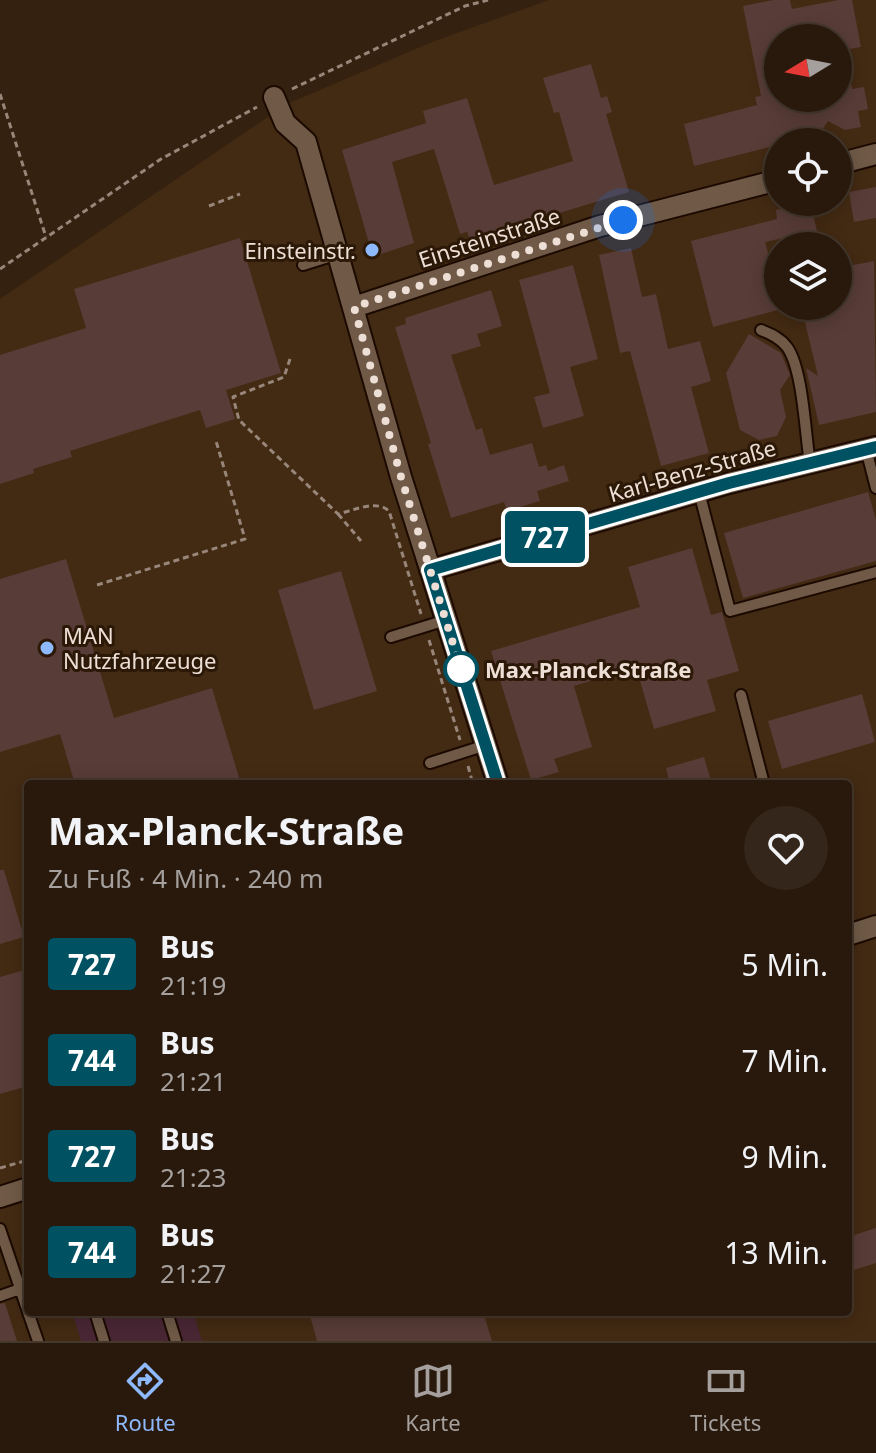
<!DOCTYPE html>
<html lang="de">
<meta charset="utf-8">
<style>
:root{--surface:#28190c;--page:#34261a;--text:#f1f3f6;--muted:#a5a09d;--line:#44382d;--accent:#8eb9fd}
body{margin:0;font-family:"Noto Sans",sans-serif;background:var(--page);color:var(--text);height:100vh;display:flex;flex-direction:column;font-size:30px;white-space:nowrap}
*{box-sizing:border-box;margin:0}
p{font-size:26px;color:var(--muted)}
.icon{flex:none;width:44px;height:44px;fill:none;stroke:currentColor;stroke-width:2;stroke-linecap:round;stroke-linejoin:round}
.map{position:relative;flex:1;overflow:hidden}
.details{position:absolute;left:24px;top:780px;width:828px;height:536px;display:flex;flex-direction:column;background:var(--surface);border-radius:8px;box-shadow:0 4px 20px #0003,0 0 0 2px var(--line)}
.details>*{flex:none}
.badge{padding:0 16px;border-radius:6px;font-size:28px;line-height:52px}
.needle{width:52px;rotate:260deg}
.buttons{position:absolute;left:764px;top:24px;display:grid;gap:16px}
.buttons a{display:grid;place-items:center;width:88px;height:88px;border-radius:50%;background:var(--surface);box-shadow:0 4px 20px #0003,0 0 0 2px var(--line);font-size:40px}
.you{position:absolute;width:40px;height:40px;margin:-20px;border:6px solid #fff;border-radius:50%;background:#1a73e8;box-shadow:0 0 0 12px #1a73e833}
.map>.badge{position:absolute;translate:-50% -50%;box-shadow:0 0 0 4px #fff}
.round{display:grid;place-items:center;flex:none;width:84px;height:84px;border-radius:42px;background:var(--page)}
.overview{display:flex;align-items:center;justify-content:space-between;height:136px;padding:0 24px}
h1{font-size:38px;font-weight:700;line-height:60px}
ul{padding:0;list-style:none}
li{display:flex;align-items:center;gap:24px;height:96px;padding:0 24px}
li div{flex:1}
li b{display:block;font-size:30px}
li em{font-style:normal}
li .badge{min-width:88px;font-weight:700;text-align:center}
.tab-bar{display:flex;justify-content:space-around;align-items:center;height:112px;border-top:2px solid var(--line);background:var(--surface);font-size:22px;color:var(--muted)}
.tab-bar a{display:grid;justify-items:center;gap:4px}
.tab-bar .on{color:var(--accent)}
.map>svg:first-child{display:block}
.built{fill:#432a13;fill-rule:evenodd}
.green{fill:#492734}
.building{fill:#583c37}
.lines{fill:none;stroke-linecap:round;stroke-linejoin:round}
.lane-casing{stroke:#1c0a00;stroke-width:14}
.street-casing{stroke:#1c0a00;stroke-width:24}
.path{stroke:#978679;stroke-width:3;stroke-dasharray:6 4;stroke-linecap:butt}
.lane{stroke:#705a47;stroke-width:10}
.street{stroke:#705a47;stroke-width:20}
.line-casing{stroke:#fff;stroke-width:18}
.line{stroke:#005262;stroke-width:12}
.walk{stroke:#eddfd5;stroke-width:8;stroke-dasharray:0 14.4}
.poi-dot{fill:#8eb9fd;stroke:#2b1807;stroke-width:3}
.stop-dot{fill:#fff;stroke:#005262;stroke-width:4}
.labels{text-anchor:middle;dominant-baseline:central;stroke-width:6;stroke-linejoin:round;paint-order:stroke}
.street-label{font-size:22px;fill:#eddfd5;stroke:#2b1807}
.poi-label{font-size:22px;fill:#eddfd5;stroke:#2b1807;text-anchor:end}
.stop-label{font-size:22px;font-weight:bold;fill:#eddfd5;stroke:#2b1807;text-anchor:start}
</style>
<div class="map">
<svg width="876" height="1341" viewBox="0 0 876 1341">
<rect width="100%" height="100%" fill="#352110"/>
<path class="built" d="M549 0H876V1341H0V299L287 104 432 42ZM778 38H838V98H778ZM778 142H838V202H778ZM778 246H838V306H778ZM28 784H848V1312H28Z"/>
<path class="green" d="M72 1312H193L202 1341H81Z"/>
<path class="building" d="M773 0H790L792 9 838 0H852L861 47 838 51V38H778V98H838V52L845 51 852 89 864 87 868 109 858 111 861 127 845 130 828 121 820 133 795 138 792 142H778V145L694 166 684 124 757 105 755 97 761 96 743 6Z
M591 64 601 98 607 96 612 112 606 114 629 192 470 240 467 232 460 234 434 149 392 162 414 243 369 258 365 244 369 243 342 150 426 123 423 111 467 98 494 185 573 161 559 112 554 113 543 78Z
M876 187V218L854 222 849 192Z
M810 202 817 231 765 242 778 290V310L713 327 691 241 777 219 776 210Z
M240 238 281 373 226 390 235 419 206 428 200 410 70 451 72 457 33 469 34 473 0 484V355L86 328 74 289Z
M631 248 642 297 656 294 668 349 700 341 711 381 691 387 709 453 661 466 630 351 620 353 599 255Z
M874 261 876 412 819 425 806 368 818 376 801 306H838V268Z
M573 265 598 359 570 367 584 416 543 428 534 397 550 393 519 280Z
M491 290 502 326 477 334 481 346 451 355 476 430 482 428 490 455 532 443 539 467 546 465 548 471 564 465 569 481 537 491 540 501 507 511 504 502 451 518 428 444 431 443 395 327 406 324 405 318Z
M749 334 781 353 790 375 780 390 786 417 777 436 759 440 740 430 726 373Z
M868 492 876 520V561L743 598 724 533Z
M692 548 711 615 722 612 739 671 707 680 716 711 654 729 636 667 574 686 592 747 554 759 559 772 531 780 491 651 640 607 628 567Z
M66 559 114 718 212 688 241 784H75L60 734 0 752V579Z
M341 571 377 691 314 710 278 590Z
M862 694 875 742 782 769 768 721Z
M704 757 712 784H670L666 768Z
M0 870H4L24 937 0 944Z
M28 969V1086L0 1094V977Z
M876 1228V1263L848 1272V1237Z
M5 1303 17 1341H0V1304Z
M309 1312H483L492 1341H317Z"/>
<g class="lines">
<g class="lane-casing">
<path id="lane" d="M303 265 338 254
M761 330C771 334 780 338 787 347 803 369 805 433 810 463
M866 449 876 488
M699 492 730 611 876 572
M391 637 446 620
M741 695 764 784
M430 763 486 745
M0 1229 28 1312
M0 1296 20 1289
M28 1312 38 1341
M95 1312 104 1341
M167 1312 176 1341"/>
</g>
<g class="street-casing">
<path id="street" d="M274 97 285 123 306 142 401 477 498 784
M838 164 876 154
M354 307 600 226 778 180
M430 570 729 483 876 447
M848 935 876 926
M0 1197 28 1188"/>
</g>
<path class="path" d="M292 89 465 6 488 0
M0 94 46 237
M209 206 240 194
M0 269 161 159 257 107
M290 359 284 377 233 397 239 420 338 514C352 511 377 499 389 511L421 614
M338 514 361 541
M97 585 245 539 216 441
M429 640 460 740
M468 766 473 784
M0 1168 28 1160"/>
<use href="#lane" class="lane"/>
<use href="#street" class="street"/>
</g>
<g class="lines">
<g class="line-casing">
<path id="line" d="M498 784 430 570 729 483 876 447"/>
</g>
<use href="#line" class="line"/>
<path class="walk" d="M461 669 401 477 354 307 623 220"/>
</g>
<g class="poi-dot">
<circle cx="372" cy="250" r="8"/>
<circle cx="47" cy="648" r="8"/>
</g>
<circle class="stop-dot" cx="461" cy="669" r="16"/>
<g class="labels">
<g class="street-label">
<text transform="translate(489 237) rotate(-18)">Einsteinstraße</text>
<text transform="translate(692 470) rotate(-16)">Karl-Benz-Straße</text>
</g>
<g class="poi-label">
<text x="356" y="250">Einsteinstr.</text>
<text x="63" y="635" text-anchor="start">MAN<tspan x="63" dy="25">Nutzfahrzeuge</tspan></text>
</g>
<g class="stop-label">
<text x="485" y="669">Max-Planck-Straße</text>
</g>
</g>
</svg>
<div class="buttons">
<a><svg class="needle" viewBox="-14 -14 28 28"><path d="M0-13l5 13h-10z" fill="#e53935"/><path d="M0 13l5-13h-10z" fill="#a5a09d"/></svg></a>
<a><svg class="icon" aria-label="locate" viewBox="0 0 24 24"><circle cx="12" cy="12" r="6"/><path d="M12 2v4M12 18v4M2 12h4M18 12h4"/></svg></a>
<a><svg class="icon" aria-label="layers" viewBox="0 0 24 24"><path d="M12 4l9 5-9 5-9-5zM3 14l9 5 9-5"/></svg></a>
</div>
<div class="you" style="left:623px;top:220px"></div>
<b class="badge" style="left:545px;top:537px;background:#005262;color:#fff">727</b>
<section class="details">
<div class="overview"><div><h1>Max-Planck-Straße</h1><p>Zu Fuß · 4 Min. · 240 m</p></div><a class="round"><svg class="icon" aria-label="heart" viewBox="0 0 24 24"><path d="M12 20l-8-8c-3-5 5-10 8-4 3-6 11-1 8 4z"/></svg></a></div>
<ul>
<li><span class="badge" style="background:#005262;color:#fff">727</span><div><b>Bus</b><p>21:19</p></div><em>5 Min.</em></li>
<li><span class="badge" style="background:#005262;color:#fff">744</span><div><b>Bus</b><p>21:21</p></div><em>7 Min.</em></li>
<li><span class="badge" style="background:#005262;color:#fff">727</span><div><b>Bus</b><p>21:23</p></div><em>9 Min.</em></li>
<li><span class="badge" style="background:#005262;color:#fff">744</span><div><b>Bus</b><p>21:27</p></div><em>13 Min.</em></li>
</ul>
</section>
</div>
<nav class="tab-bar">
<a class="on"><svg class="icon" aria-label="directions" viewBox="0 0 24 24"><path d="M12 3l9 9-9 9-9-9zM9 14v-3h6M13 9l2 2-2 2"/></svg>Route</a>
<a><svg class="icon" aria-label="map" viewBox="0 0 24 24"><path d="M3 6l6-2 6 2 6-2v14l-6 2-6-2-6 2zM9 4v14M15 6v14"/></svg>Karte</a>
<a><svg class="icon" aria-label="tickets" viewBox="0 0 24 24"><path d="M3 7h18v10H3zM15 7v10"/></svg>Tickets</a>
</nav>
